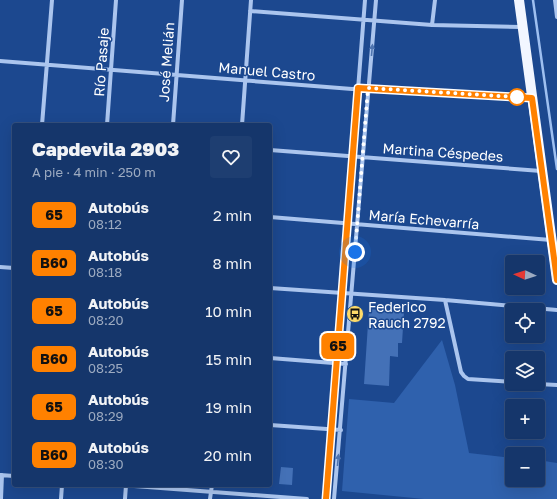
<!DOCTYPE html>
<html lang="es">
<meta charset="utf-8">
<style>
:root{--surface:#15366b;--page:#1e3e71;--text:#f1f3f6;--muted:#9dabc1;--line:#34507e}
body{margin:0;font-family:"Golos Text",sans-serif;background:var(--page);color:var(--text);height:100vh;display:flex;flex-direction:column;font-size:15px;white-space:nowrap}
*{box-sizing:border-box;margin:0}
p{font-size:13px;color:var(--muted)}
.icon{flex:none;width:22px;height:22px;fill:none;stroke:currentColor;stroke-width:2;stroke-linecap:round;stroke-linejoin:round}
.map{position:relative;flex:1;overflow:hidden}
.details{position:absolute;left:12px;top:123px;width:260px;height:364px;display:flex;flex-direction:column;background:var(--surface);border-radius:4px;box-shadow:0 4px 16px #0002,0 0 0 1px var(--line)}
.details>*{flex:none}
.badge{padding:0 8px;border-radius:6px;font-size:14px;line-height:26px}
.needle{width:26px;rotate:274deg}
.controls{position:absolute;left:505px;top:255px;display:grid;gap:8px}
.controls a{display:grid;place-items:center;width:40px;height:40px;border-radius:4px;background:var(--surface);box-shadow:0 4px 16px #0002,0 0 0 1px var(--line);font-size:20px}
.you{position:absolute;width:20px;height:20px;margin:-10px;border:3px solid #fff;border-radius:50%;background:#1a73e8;box-shadow:0 0 0 6px #1a73e833}
.map>.badge{position:absolute;translate:-50% -50%;box-shadow:0 0 0 2px #fff}
.round{display:grid;place-items:center;flex:none;width:42px;height:42px;border-radius:4px;background:var(--page)}
.head{display:flex;align-items:center;justify-content:space-between;height:68px;padding:0 20px}
h1{font-size:19px;font-weight:800;line-height:30px}
ul{padding:0;list-style:none}
li{display:flex;align-items:center;gap:12px;height:48px;padding:0 20px}
li div{flex:1}
li b{display:block;font-size:15px}
li em{font-style:normal}
li .badge{min-width:44px;font-weight:700;text-align:center}
.map>svg:first-child{display:block}
.green{fill:#2f61ad}
.lines{fill:none;stroke-linecap:round;stroke-linejoin:round}
.stream{stroke:#9ebff0;stroke-width:2.5}
.building{fill:#4471b7}
.street{stroke:#abc5ee;stroke-width:4}
.primary{stroke:#f2f6ff;stroke-width:10}
.oneway{fill:#4e74b0}
.line-casing{stroke:#fff;stroke-width:9}
.line{stroke:#ff8100;stroke-width:6}
.walk{stroke:#fff;stroke-width:4;stroke-dasharray:0 7.2}
.stop-dot{fill:#fff;stroke:#ff8100;stroke-width:2}
.labels{text-anchor:middle;dominant-baseline:central;stroke-width:3;stroke-linejoin:round;paint-order:stroke}
.street-label{font-size:14px;fill:#fff;stroke:#1c488f}
.poi-label{font-size:14px;fill:#fff;stroke:#1c488f;text-anchor:start}
</style>
<div class="map">
<svg width="557" height="499" viewBox="0 0 557 499">
<rect width="100%" height="100%" fill="#1c488f"/>
<path class="green" d="M442 340 455 385 469 453 512 458V480H538V460L557 463V499H424L342 491 349 399 394 403Z"/>
<g class="lines">
<path class="stream" d="M533 0 557 169"/>
</g>
<path class="building" d="M369 309 404 312 402 343H398V357L390 356 389 386 364 384Z
M281 467 293 468 292 485 279 484Z"/>
<g class="lines">
<path class="street" d="M555 0 557 17
M250 11 432 25 521 27
M432 25 435 0
M0 61 352 89 368 88 532 98
M42 125 52 0
M107 125 116 0
M173 125 182 0
M242 125 251 0
M270 150 541 171
M270 217 551 240
M0 267 14 268
M270 288 445 300 557 310
M445 300 461 372 464 376 468 379 512 382
M270 358 346 364
M538 384 557 385
M270 425 341 430
M0 475 14 476
M121 485 307 499
M1 499 2 475
M61 499 62 485
M125 499 126 485
M210 499 212 485
M326 499 365 0
M334 499 376 0"/>
<path class="primary" d="M519 0 557 280"/>
</g>
<defs><path id="oneway-solid" d="M-6-.8H1V-3.2L6.5 0L1 3.2V.8H-6Z"/></defs>
<g class="oneway">
<use href="#oneway-solid" transform="translate(372 50) rotate(-85)"/>
<use href="#oneway-solid" transform="translate(338 460) rotate(-85)"/>
</g>
<g class="lines">
<g class="line-casing">
<path id="line" d="M326 499 358 88 532 98 557 280"/>
</g>
<use href="#line" class="line"/>
<path class="walk" d="M355 252 368 88 517 97"/>
</g>
<defs>
<g id="bus-disc" transform="scale(0.9)"><circle r="9.5" fill="#fedb69" stroke="#1c488f"/><path d="M-5-6H5V4H4V6H2V4H-2V6H-4V4H-5ZM-3.5-4V0h7V-4ZM-3.5 1.2v1.5H-2V1.2ZM2 1.2v1.5H3.5V1.2Z" fill="#111"/></g>
</defs>
<g fill-rule="evenodd">
<use href="#bus-disc" x="355" y="314"/>
</g>
<circle class="stop-dot" cx="517" cy="97" r="8"/>
<g class="labels">
<g class="street-label">
<text transform="translate(101 62) rotate(-86)">Río Pasaje</text>
<text transform="translate(166 62) rotate(-86)">José Melián</text>
<text transform="translate(267 71) rotate(5)">Manuel Castro</text>
<text transform="translate(443 152) rotate(4)">Martina Céspedes</text>
<text transform="translate(424 219) rotate(5)">María Echevarría</text>
</g>
<g class="poi-label">
<text x="368" y="306">Federico<tspan x="368" dy="16">Rauch 2792</tspan></text>
</g>
</g>
</svg>
<div class="controls">
<a><svg class="needle" viewBox="-14 -14 28 28"><path d="M0-13l5 13h-10z" fill="#e53935"/><path d="M0 13l5-13h-10z" fill="#9dabc1"/></svg></a>
<a><svg class="icon" aria-label="locate" viewBox="0 0 24 24"><circle cx="12" cy="12" r="6"/><path d="M12 2v4M12 18v4M2 12h4M18 12h4"/></svg></a>
<a><svg class="icon" aria-label="layers" viewBox="0 0 24 24"><path d="M12 4l9 5-9 5-9-5zM3 14l9 5 9-5"/></svg></a>
<a>+</a>
<a>−</a>
</div>
<div class="you" style="left:355px;top:252px"></div>
<b class="badge" style="left:338px;top:346px;background:#ff8100;color:#111">65</b>
<section class="details">
<div class="head"><div><h1>Capdevila 2903</h1><p>A pie · 4 min · 250 m</p></div><a class="round"><svg class="icon" aria-label="heart" viewBox="0 0 24 24"><path d="M12 20l-8-8c-3-5 5-10 8-4 3-6 11-1 8 4z"/></svg></a></div>
<ul>
<li><span class="badge" style="background:#ff8100;color:#111">65</span><div><b>Autobús</b><p>08:12</p></div><em>2 min</em></li>
<li><span class="badge" style="background:#ff8100;color:#111">B60</span><div><b>Autobús</b><p>08:18</p></div><em>8 min</em></li>
<li><span class="badge" style="background:#ff8100;color:#111">65</span><div><b>Autobús</b><p>08:20</p></div><em>10 min</em></li>
<li><span class="badge" style="background:#ff8100;color:#111">B60</span><div><b>Autobús</b><p>08:25</p></div><em>15 min</em></li>
<li><span class="badge" style="background:#ff8100;color:#111">65</span><div><b>Autobús</b><p>08:29</p></div><em>19 min</em></li>
<li><span class="badge" style="background:#ff8100;color:#111">B60</span><div><b>Autobús</b><p>08:30</p></div><em>20 min</em></li>
</ul>
</section>
</div>
